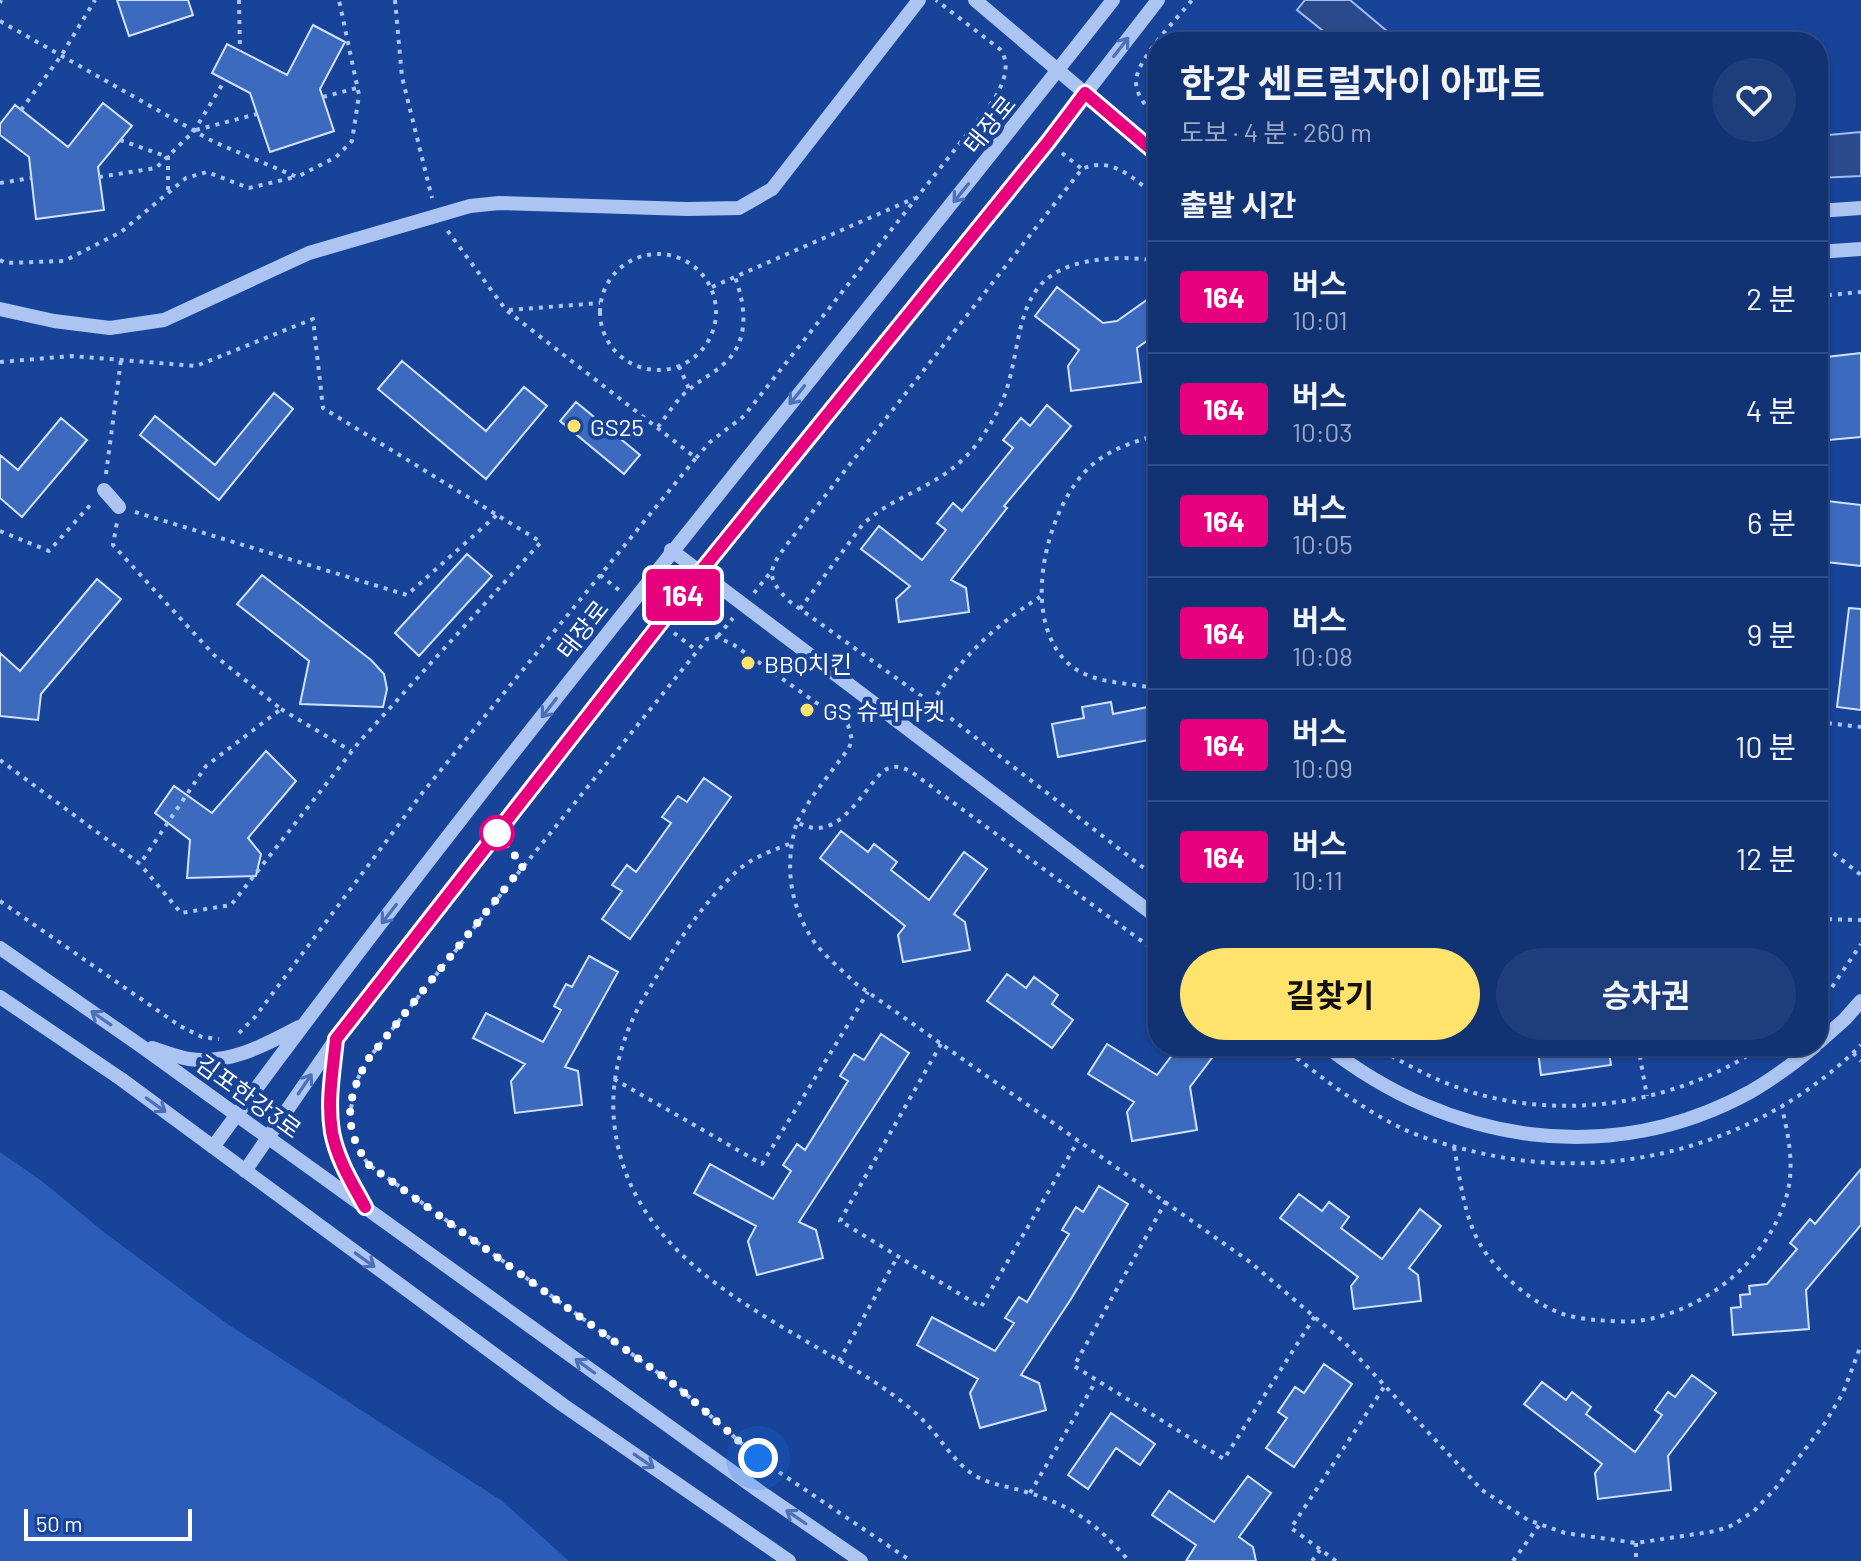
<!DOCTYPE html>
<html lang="ko">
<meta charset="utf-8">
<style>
:root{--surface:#113273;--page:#1e3e7b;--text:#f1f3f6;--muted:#9caac4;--line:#304d85;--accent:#ffe36c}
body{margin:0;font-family:Barlow,"Noto Sans KR",sans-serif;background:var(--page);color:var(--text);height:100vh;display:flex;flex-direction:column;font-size:30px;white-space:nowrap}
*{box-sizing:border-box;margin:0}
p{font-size:26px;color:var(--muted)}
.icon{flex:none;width:44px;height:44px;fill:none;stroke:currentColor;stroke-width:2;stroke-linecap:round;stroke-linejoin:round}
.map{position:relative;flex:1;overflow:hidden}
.details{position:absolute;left:1148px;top:32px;width:680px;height:1024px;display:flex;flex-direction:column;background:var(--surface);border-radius:32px;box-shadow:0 2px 6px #0004,0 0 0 2px var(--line)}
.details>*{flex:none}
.badge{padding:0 16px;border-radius:6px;font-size:28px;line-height:52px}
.scale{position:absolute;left:24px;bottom:20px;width:168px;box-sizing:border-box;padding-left:8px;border:4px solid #fff;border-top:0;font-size:22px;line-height:28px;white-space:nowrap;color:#fff;-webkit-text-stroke:6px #174399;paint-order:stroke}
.you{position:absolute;width:40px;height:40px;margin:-20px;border:6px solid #fff;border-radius:50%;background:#1a73e8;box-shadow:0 0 0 12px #1a73e833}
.map>.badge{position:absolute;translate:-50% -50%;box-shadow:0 0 0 4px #fff}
h2{padding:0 32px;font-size:30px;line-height:72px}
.round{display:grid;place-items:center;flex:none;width:84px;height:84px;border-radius:42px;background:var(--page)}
.head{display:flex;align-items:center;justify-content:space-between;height:136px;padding:0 32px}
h1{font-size:38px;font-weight:700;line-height:60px}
.cta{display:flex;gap:16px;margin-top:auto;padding:16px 32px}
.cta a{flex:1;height:92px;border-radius:48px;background:var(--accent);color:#111;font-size:32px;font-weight:700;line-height:92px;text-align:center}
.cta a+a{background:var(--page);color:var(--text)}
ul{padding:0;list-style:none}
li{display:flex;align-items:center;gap:24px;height:112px;padding:0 32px;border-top:2px solid var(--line)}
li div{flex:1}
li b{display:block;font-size:30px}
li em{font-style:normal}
li .badge{min-width:88px;font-weight:700;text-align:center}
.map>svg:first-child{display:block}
.green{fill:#2b5cb7}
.water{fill:#2a4a8b;stroke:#9ebef4;stroke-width:2}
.building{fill:#3c6abf;stroke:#d3e2fc;stroke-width:2}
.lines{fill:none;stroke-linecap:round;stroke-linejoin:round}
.path{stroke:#acc4f2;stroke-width:4;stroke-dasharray:4 6;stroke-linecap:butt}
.minor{stroke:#acc4f2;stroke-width:14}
.oneway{stroke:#4b70b8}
.line-casing{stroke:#fff;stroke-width:18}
.line{stroke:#e6007e;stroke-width:12}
.walk{stroke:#fff;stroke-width:8;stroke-dasharray:0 14.4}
.poi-dot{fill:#ffe36c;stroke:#174399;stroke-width:3}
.stop-dot{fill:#fff;stroke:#e6007e;stroke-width:4}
.labels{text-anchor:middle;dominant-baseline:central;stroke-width:8;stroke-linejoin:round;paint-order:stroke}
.street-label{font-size:24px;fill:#fff;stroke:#174399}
.poi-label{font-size:24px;fill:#fff;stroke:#174399;text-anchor:start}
</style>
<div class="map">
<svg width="1861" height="1561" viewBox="0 0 1861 1561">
<rect width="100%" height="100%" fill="#174399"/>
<path class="green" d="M1818 583 1830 584 1819 695H1818Z
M0 1152 43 1182 105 1233 229 1325 502 1501 569 1561H0Z"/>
<path class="water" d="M1305 0H1350L1400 42H1337L1297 10Z
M1861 132V176L1818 178V136Z"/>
<path class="building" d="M117 0H188L193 15 129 36Z
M313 25 345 42 320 89 334 131 270 152 250 93 212 73 227 44 287 75Z
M103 103 132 126 98 167 104 210 36 219 29 157 0 135V124L15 105 68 147Z
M1057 287 1103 323 1117 321 1158 292V333L1137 348 1141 382 1071 391 1068 366 1079 350 1035 316Z
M1861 353V437L1818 441V358Z
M402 361 486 431 524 387 547 406 486 479 378 389Z
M274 393 293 409 219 500 140 435 155 416 215 465Z
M576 402 640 455 624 474 560 421Z
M1047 405 1071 426 1004 506 1007 508 951 580 966 588 969 612 899 622 896 599 910 586 861 549 879 526 922 560 946 530 937 523 953 503 962 511 1013 448 1003 440 1021 418 1030 426Z
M61 418 87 440 22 517 0 498V455L18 470Z
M1818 500 1861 505V566L1818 561Z
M467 554 492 576 419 656 395 633Z
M262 575 371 660 384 674 387 689 383 707 300 704 309 661 237 604Z
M97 579 121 599 41 694 38 720 0 716V653L20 671Z
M1849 608 1861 609V710L1837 707Z
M1111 702 1113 714 1148 707 1154 739 1058 757 1052 724 1084 718 1082 707Z
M266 751 296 781 248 838 261 854 256 876 187 878 190 840 155 813 174 786 212 813Z
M704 778 731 797 630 939 602 919 622 891 612 885 627 865 636 872 671 823 662 817 678 796 687 802Z
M841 831 868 852 874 844 897 862 891 870 929 900 964 852 987 869 954 914 965 922 970 950 903 962 898 935 905 926 820 858Z
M589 956 618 972 565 1067 578 1071 582 1105 515 1113 511 1081 525 1064 473 1038 486 1013 543 1042 561 1010 554 1006 566 984 572 987Z
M1007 974 1026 988 1034 977 1058 995 1052 1004 1073 1020 1052 1048 987 1001Z
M881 1034 909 1053 799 1222 816 1230 823 1258 757 1275 748 1241 756 1226 694 1193 710 1164 773 1199 791 1171 783 1165 797 1144 805 1150 848 1081 840 1076 854 1054 864 1060Z
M1107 1044 1157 1075 1179 1046H1221L1190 1087 1197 1130 1132 1141 1127 1112 1134 1102 1088 1074Z
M1544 1046H1608L1611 1065 1541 1075 1538 1051Z
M1861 1169V1225L1806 1290 1809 1329 1733 1335 1731 1308 1741 1307 1740 1295 1750 1294 1749 1286 1767 1284 1797 1249 1790 1243 1810 1219 1815 1224Z
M1099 1186 1128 1204 1071 1299 1021 1375 1039 1383 1046 1410 980 1428 970 1393 978 1379 917 1345 932 1317 995 1351 1014 1323 1005 1318 1019 1297 1027 1302 1069 1234 1062 1230 1076 1207 1083 1212Z
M1299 1194 1322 1211 1329 1202 1349 1217 1341 1228 1382 1259 1420 1209 1441 1226 1409 1268 1418 1275 1421 1301 1354 1309 1351 1286 1358 1277 1280 1218Z
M1324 1364 1352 1384 1294 1467 1266 1448 1287 1418 1278 1412 1295 1387 1304 1393Z
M1692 1375 1716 1393 1668 1456 1671 1490 1598 1499 1595 1473 1602 1464 1524 1404 1542 1382 1566 1400 1572 1392 1591 1407 1586 1414 1635 1452 1662 1415 1655 1410 1668 1392 1675 1397Z
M1111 1413 1155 1444 1140 1465 1116 1448 1088 1489 1068 1475Z
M1248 1476 1271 1493 1239 1537 1253 1547 1256 1561H1186L1196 1545 1152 1515 1169 1491 1214 1522Z"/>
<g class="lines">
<path class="path" d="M239 0 240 51
M395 0 402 77 432 198
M0 3 1 0
M0 21 214 142 297 177 336 157 352 141 359 95 339 0
M323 97 357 88
M21 110 61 56 95 0
M1158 119C1148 109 1135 95 1136 80 1139 56 1177 19 1192 0
M196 130 257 114
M120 140 168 157V192
M1062 153 1082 169
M99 177 156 168 194 131 225 80
M0 183 31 178
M1158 198C1135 180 1113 155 1082 169L788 543C769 569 764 576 789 601L931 703 1158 879
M600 312a58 58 0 1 1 116 0a58 58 0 1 1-116 0Z
M0 260 5 263 64 261 121 232 186 178 207 172 249 188 295 177
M712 287 915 198
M1818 296 1861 292
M509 310 600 303
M0 362 72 356 196 366 313 319 323 408 541 542 360 741 231 905 181 913 140 864
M679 366 689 389
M658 427C668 414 678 397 691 388 703 378 716 372 727 361 750 338 745 304 735 277
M1158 435C1131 442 1102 452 1083 474 1044 518 1020 622 1070 665 1094 685 1130 682 1158 689
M696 458 710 442 744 416 994 100C1003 83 1011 67 1001 50L936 0
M106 474 121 360
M135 512 407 595 498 514
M0 531 49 551 92 503
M600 575 620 591
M754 593 770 573
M800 609 863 524C901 490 941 489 977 444 987 430 998 413 1004 397 1025 340 1011 277 1085 262 1109 257 1134 257 1158 261
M674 633 696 650
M718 636 733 618
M931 703C965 655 990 629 1040 597
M281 709 351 751
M1818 722 1861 727
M0 760 140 864 206 766 281 709 214 655 113 545 117 522
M1818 841 1861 875
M789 844C771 851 751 858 736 872 700 906 671 952 646 994 623 1032 610 1077 614 1121 627 1261 770 1315 873 1381 891 1393 909 1406 925 1422 941 1439 954 1462 974 1475 990 1485 1008 1486 1026 1492 1073 1506 1097 1524 1129 1561
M0 901 180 1026 202 1037 219 1039
M1818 919 1861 920
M1158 953 913 773C902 766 893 764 882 772 859 796 836 845 797 822 784 864 789 906 815 943 826 957 842 970 855 983L1250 1262 1345 1343 1482 1490 1528 1520 1565 1533 1636 1543 1716 1531 1733 1525 1754 1511 1775 1489 1825 1423 1843 1393 1861 1345
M1818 1001 1828 993 1861 944
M239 1033 255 1017 423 792 696 458 506 310 447 230
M941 1044 840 1221 981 1307 1078 1141
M1281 1046C1319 1075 1358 1107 1401 1128 1424 1139 1451 1146 1476 1152 1612 1185 1761 1145 1861 1045
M1374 1046C1402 1062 1432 1079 1462 1089 1561 1123 1677 1104 1763 1046
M1638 1046 1647 1096
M1853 1053 1861 1061
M614 1079 762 1164 868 992
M351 1108 357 1080 369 1058 707 639 717 637 734 645 848 725 852 740 849 748 812 797 797 822
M1454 1147C1461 1182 1464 1222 1485 1252 1503 1277 1531 1302 1560 1313 1571 1317 1584 1319 1596 1320 1611 1321 1629 1323 1644 1320 1707 1309 1767 1260 1786 1198 1795 1169 1789 1137 1782 1108
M359 1151 369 1165 389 1179 679 1388 758 1458 911 1561
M1166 1201 1074 1366 1224 1459 1315 1316
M839 1361 898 1256
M1030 1493 1096 1381
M1636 1543V1561
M1312 1561 1320 1550
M1336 1561 1291 1528 1386 1384
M1513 1561 1540 1524"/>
<path class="minor" d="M975 0 1158 155
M1818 211 1861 208
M1818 252 1861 249
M0 309 54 321 110 328 164 320 309 253 470 206 499 203 687 209 739 208 772 189 919 0
M104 490 119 507
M671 550 1158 918
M0 948 141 1046 759 1491 861 1561
M0 997 121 1079 563 1405 789 1561
M336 1043C333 1072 328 1103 332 1132 337 1157 351 1181 363 1203
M1818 1043 1845 1019 1861 1001
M1326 1046C1449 1143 1609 1169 1750 1092 1773 1079 1794 1063 1815 1046
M152 1048C164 1052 177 1057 189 1059 229 1065 265 1045 299 1027
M213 1147C500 755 813 382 1113 0
M245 1171 336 1039 701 571 1048 142 1158 0"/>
</g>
<defs><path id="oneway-shaft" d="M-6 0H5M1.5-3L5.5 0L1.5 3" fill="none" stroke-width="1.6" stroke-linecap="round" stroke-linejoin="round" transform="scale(2)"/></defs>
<g class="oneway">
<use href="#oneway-shaft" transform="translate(1121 47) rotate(-52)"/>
<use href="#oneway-shaft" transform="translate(961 193) rotate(129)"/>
<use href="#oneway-shaft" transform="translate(797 395) rotate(129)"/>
<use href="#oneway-shaft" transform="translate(549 708) rotate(128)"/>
<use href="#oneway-shaft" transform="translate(389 914) rotate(128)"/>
<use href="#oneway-shaft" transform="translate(101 1018) rotate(-145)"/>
<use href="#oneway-shaft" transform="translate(305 1084) rotate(-56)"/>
<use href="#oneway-shaft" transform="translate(156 1105) rotate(36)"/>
<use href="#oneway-shaft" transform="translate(365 1260) rotate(36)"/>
<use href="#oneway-shaft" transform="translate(585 1366) rotate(-144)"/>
<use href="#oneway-shaft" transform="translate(644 1461) rotate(35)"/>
<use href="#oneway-shaft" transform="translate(796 1517) rotate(-146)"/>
</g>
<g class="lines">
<g class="line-casing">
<path id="line" d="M365 1207C352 1183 337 1159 332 1132 327 1101 333 1069 336 1039L701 571 1048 142 1085 93 1158 155"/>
</g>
<use href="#line" class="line"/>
<path class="walk" d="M497 833 523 866 369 1058C347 1096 341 1127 369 1165L679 1388 758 1458"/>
</g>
<g class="poi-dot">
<circle cx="574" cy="426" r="8"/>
<circle cx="748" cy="663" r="8"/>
<circle cx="807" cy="710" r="8"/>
</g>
<circle class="stop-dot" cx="497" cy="833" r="16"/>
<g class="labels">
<g class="street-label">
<text transform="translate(989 124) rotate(-51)">태장로</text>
<text transform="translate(582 629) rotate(-52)">태장로</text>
<text transform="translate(249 1096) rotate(36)">김포한강3로</text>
</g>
<g class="poi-label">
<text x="590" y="426">GS25</text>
<text x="764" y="663">BBQ치킨</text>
<text x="823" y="710">GS 슈퍼마켓</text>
</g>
</g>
</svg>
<div class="scale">50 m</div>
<div class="you" style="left:758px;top:1458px"></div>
<b class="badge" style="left:683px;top:595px;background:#e6007e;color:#fff">164</b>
<section class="details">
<div class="head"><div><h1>한강 센트럴자이 아파트</h1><p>도보 · 4 분 · 260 m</p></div><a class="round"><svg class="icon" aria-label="heart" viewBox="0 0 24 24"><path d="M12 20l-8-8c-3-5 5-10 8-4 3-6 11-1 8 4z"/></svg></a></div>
<h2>출발 시간</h2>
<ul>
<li><span class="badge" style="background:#e6007e;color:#fff">164</span><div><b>버스</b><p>10:01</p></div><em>2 분</em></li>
<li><span class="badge" style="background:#e6007e;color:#fff">164</span><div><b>버스</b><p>10:03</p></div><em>4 분</em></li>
<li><span class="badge" style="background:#e6007e;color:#fff">164</span><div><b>버스</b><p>10:05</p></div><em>6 분</em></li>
<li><span class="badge" style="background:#e6007e;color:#fff">164</span><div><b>버스</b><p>10:08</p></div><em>9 분</em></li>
<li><span class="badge" style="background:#e6007e;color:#fff">164</span><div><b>버스</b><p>10:09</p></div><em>10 분</em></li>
<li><span class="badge" style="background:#e6007e;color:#fff">164</span><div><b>버스</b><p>10:11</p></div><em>12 분</em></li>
</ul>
<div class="cta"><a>길찾기</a><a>승차권</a></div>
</section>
</div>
